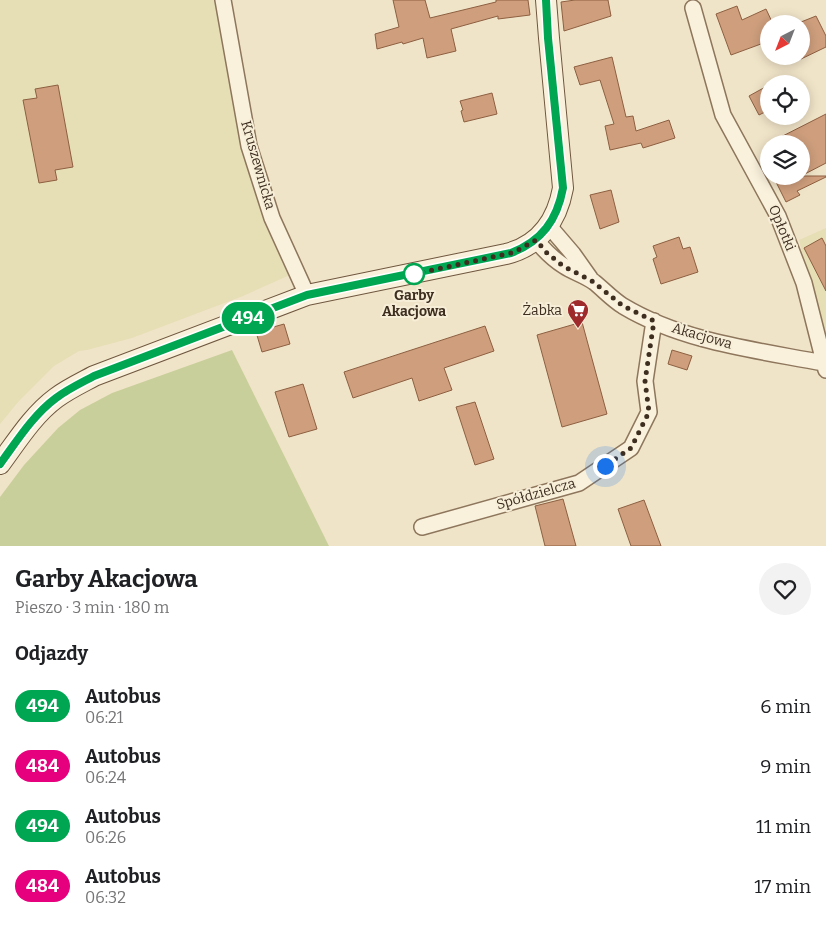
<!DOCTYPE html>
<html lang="pl">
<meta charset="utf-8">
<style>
:root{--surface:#fff;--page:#f2f2f2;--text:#202124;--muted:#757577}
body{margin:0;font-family:Bitter,serif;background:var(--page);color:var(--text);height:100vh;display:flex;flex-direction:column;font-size:19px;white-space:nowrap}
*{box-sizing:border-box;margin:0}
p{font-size:16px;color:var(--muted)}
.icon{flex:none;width:28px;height:28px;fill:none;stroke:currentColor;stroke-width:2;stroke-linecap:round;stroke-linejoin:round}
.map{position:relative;height:546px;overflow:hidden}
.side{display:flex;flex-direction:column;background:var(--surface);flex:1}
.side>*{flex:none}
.badge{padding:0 10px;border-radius:16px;font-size:18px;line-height:32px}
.needle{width:32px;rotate:222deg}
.controls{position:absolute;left:760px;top:15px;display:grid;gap:10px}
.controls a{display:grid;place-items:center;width:50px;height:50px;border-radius:50%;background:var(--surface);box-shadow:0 2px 12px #0003;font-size:25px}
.you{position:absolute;width:25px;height:25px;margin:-12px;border:4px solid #fff;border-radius:50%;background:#1a73e8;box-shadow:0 0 0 8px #1a73e833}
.map>.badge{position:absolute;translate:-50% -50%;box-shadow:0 0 0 2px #fff}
h2{padding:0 15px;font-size:19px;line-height:45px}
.round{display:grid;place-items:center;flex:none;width:52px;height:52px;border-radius:26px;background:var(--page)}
.summary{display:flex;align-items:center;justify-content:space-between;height:85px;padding:0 15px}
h1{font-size:24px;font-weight:700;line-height:38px}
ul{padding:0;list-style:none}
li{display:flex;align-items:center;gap:15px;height:60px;padding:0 15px}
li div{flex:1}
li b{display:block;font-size:19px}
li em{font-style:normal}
li .badge{min-width:55px;font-weight:700;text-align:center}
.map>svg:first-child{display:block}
.farmland{fill:#e6deb5}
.green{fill:#c9cf9b}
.building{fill:#cf9f7d;stroke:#8d5f41}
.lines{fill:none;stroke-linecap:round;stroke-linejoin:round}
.street-casing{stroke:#8d765c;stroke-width:18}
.secondary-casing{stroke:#6f573f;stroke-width:22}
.street{stroke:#faf1dc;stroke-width:15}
.secondary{stroke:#faf1dc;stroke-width:20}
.line-casing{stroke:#fff;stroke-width:11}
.line{stroke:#00a651;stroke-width:8}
.walk{stroke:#3d2e20;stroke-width:5;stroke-dasharray:0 9}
.stop-dot{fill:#fff;stroke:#00a651;stroke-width:2.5}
.labels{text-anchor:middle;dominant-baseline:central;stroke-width:4;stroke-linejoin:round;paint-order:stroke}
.street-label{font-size:14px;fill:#3d2e20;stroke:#f7eed8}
.stop-label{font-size:14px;font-weight:bold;fill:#3d2e20;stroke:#f7eed8}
.poi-label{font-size:14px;fill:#3d2e20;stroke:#f7eed8;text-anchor:end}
</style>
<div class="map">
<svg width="826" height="546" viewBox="0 0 826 546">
<rect width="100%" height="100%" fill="#f0e4c8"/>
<path class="farmland" d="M0 0H220L254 186 273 241 292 274 243 296 132 338 87 350 79 351 54 366 19 401 0 424Z
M826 228V339L799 240Z"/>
<path class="green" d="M232 350 329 546H0V497L24 465 58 428 80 410 112 393Z"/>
<path class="building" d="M393 0H425L430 18 496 2V0H528L530 15 498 19V16L451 29 456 51 427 58 423 38 403 44 402 42 377 49 375 34 399 27Z
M575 0H608L611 16 564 31 561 2Z
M737 6 742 20 766 9 773 24H769V41L731 55 716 14Z
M816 16 826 36V47L801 59V22Z
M612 57 626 117 633 116 636 131 669 120 675 138 643 148 641 143 610 150 605 126 614 124 600 80 580 85 574 67Z
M58 85 73 167 55 170 57 180 39 183 23 100 37 98 35 89Z
M769 85V110L759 115 749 96Z
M492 93 497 114 464 122 461 111 463 110 460 101Z
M826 114V163L801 176V144H767Z
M773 176H826V177L797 191 800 195 786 202Z
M611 190 619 222 600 229 590 195Z
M679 237 683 249 690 247 698 272 661 284 653 259 657 257 653 246Z
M822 238 826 246V291L804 248Z
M582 322 607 414 562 427 537 335Z
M284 324 290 344 262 352 256 332Z
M485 326 494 351 444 368 452 390 419 401 412 378 353 398 344 372Z
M672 350 692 356 687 370 668 364Z
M303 384 317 429 289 437 275 392Z
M475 402 494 459 475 465 456 407Z
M563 499 576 546H545L535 506Z
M644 500 661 546H631L618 509Z"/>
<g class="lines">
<g class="street-casing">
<path id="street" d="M223 0 249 146 272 218 307 295
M693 8 723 115 778 216 804 283 826 370
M549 226 573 254 590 278
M536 240C544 250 553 259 564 266 573 272 584 275 594 282 604 290 612 299 623 306 683 342 756 350 823 363
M422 527 579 483 631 448 649 412 645 381 654 321"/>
</g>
<g class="secondary-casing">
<path id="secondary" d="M0 464C17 441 33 415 56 398 68 389 81 383 94 376L307 295 506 254C539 246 557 221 563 188L549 38 546 0"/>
</g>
<use href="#street" class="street"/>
<use href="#secondary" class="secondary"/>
</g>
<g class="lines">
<g class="line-casing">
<path id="line" d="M0 464C17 441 33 415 56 398 68 389 81 383 94 376L307 295 511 253C542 241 557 220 563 188L548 38 546 0"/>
</g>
<use href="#line" class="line"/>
<path class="walk" d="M414 274 511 253 520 249 536 240 547 253 563 266 592 281 623 306 654 321 645 381 649 412 631 448 605 466"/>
</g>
<defs>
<g id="supermarket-pin" transform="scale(1.125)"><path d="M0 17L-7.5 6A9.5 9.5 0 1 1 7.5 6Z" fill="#9e2a2b" stroke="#f7eed8"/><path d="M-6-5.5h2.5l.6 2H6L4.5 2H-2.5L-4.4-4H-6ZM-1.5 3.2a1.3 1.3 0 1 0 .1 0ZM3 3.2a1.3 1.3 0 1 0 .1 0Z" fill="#fff"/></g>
</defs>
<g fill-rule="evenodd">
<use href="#supermarket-pin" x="578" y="310"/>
</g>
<circle class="stop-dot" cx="414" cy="274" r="10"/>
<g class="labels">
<g class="street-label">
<text transform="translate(258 165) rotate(74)">Kruszewnicka</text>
<text transform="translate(782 228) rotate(67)">Opłotki</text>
<text transform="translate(702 336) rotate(16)">Akacjowa</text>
<text transform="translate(536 494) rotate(-16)">Spółdzielcza</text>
</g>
<g class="stop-label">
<text x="414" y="295">Garby<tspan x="414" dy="16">Akacjowa</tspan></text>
</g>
<g class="poi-label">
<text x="562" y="310">Żabka</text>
</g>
</g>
</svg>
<div class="controls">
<a><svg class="needle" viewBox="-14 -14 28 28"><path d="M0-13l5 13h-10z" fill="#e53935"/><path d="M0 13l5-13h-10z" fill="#757577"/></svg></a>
<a><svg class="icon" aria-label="locate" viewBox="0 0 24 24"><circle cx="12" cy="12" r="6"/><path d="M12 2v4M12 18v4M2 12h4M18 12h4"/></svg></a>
<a><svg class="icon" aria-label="layers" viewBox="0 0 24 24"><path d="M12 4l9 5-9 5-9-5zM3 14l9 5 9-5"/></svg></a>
</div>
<div class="you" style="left:605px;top:466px"></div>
<b class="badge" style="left:248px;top:318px;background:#00a651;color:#fff">494</b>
</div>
<section class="side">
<div class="summary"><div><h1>Garby Akacjowa</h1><p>Pieszo · 3 min · 180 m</p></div><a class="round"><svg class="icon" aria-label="heart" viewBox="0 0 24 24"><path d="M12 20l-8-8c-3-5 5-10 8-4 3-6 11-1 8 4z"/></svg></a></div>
<h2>Odjazdy</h2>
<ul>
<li><span class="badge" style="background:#00a651;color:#fff">494</span><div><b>Autobus</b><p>06:21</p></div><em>6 min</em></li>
<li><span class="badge" style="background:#e6007e;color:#fff">484</span><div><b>Autobus</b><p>06:24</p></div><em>9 min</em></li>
<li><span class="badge" style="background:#00a651;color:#fff">494</span><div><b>Autobus</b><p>06:26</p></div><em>11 min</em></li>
<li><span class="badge" style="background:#e6007e;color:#fff">484</span><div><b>Autobus</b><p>06:32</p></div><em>17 min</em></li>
</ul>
</section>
